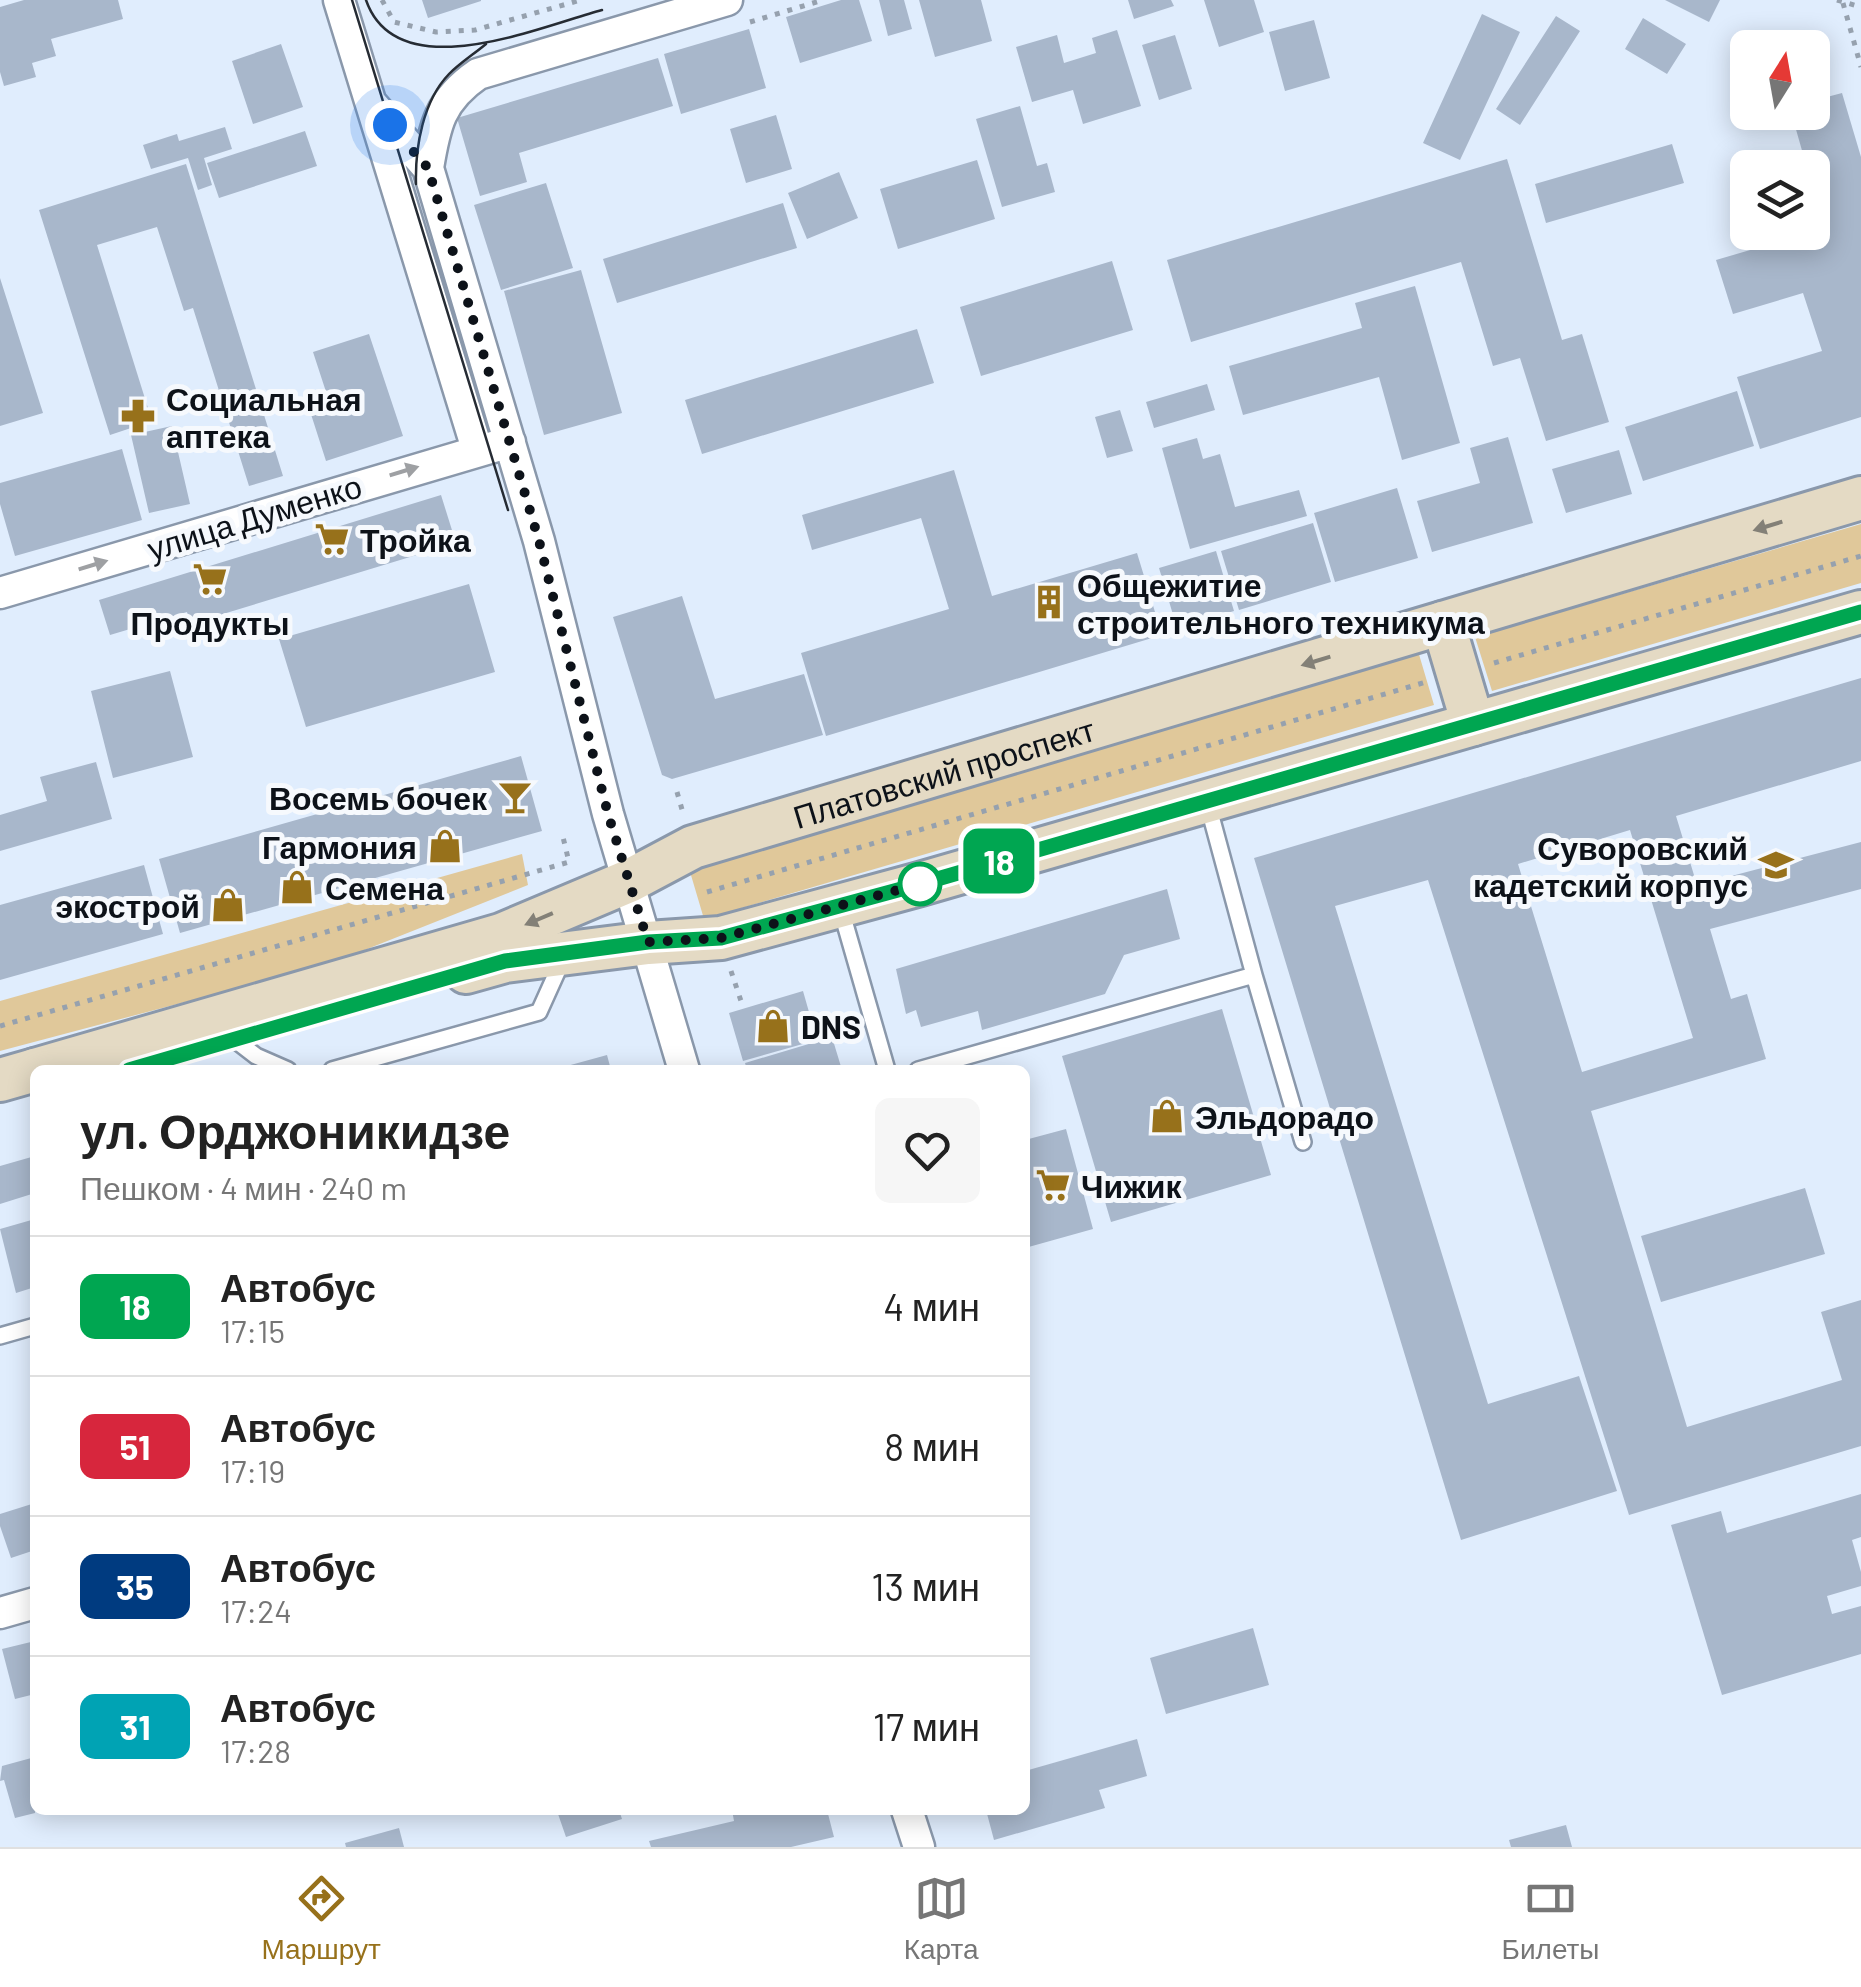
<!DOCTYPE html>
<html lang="ru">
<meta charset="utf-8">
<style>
:root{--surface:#fff;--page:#f6f6f6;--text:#222;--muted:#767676;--line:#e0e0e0;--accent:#97711b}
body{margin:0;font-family:Barlow,sans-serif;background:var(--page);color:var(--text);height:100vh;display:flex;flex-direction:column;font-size:38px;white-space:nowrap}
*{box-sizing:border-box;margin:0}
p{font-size:32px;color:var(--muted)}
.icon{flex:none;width:55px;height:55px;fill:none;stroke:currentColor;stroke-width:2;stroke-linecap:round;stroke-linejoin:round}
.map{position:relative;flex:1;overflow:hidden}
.panel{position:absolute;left:30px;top:1065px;width:1000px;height:750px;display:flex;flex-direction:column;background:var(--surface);border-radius:15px;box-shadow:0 5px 25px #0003}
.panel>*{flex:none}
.badge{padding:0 20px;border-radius:15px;font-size:35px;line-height:65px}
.needle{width:65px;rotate:11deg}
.tools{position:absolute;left:1730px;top:30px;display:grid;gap:20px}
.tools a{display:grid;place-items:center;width:100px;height:100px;border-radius:15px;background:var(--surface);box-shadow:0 5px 25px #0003;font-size:50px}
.you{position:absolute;width:50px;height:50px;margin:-25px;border:8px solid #fff;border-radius:50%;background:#1a73e8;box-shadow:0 0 0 15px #1a73e833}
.map>.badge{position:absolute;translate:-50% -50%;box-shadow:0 0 0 5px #fff}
.round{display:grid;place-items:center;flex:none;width:105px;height:105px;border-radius:15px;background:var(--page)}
.head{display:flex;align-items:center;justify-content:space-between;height:170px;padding:0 50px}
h1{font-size:48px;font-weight:700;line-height:75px}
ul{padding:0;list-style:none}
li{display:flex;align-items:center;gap:30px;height:140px;padding:0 50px;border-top:2px solid var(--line)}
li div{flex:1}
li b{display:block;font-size:38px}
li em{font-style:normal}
li .badge{min-width:110px;font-weight:700;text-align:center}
.tab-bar{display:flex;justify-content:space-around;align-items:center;height:140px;border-top:2px solid var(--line);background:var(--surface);font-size:28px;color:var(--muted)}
.tab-bar a{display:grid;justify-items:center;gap:5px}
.tab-bar .active{color:var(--accent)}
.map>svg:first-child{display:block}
.green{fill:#e0c89a}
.building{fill:#a8b7cb;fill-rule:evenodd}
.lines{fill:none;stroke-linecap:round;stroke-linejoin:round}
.service-casing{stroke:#8a98ab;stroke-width:20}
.minor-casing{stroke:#8a98ab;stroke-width:35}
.secondary-casing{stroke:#8a98ab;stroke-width:48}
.path{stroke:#96a1ae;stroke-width:5;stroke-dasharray:5 8;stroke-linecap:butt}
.service{stroke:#fff;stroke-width:15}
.minor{stroke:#fff;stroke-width:30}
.secondary{stroke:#e4dac4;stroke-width:42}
.tram{stroke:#262c34;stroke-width:2.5}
.oneway{fill:#9ea0a3}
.oneway2{fill:#838077}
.line-casing{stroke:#fff;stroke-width:22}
.line{stroke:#00a651;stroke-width:15}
.walk{stroke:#0d1219;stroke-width:10;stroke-dasharray:0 18}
.stop-dot{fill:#fff;stroke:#00a651;stroke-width:5}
.labels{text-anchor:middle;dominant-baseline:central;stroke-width:10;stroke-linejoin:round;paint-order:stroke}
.poi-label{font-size:32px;font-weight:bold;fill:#0d1219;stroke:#f6f9fd;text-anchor:start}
.street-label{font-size:32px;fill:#0d1219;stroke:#f6f9fd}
</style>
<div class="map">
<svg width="1861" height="1847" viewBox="0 0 1861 1847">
<rect width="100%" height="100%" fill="#e0edfd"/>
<path class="green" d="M1861 524V583L1492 691 1475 637Z
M1418 651 1434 705 704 919 688 865Z
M522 854 528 885 332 963 0 1051V1001Z"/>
<path class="building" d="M24 0H118L123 19 51 39 56 56 32 63 36 77 4 86 0 72V7Z
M422 0H481V1L428 18Z
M841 0H859L872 41 800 63 786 17Z
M879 0H904L912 29 888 36Z
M919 0H981L992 41 935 57Z
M1128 0H1171L1174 6 1134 19Z
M1204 0H1254L1264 32 1219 47Z
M1665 0H1720L1709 22Z
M1482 14 1520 32 1460 160 1423 143Z
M1556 16 1580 31 1520 125 1496 109Z
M1643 18 1686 44 1667 74 1625 49Z
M1314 20 1330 78 1285 91 1269 32Z
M749 29 766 88 681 114 664 54Z
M1117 30 1141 106 1083 124 1073 90 1032 102 1016 47 1057 35 1064 63 1096 53 1092 38Z
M1175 35 1192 89 1159 100 1142 45Z
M281 44 303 107 253 124 232 61Z
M658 58 673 106 519 153 527 182 480 196 457 118Z
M1842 93 1861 157V417L1760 449 1737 377 1822 351 1803 293 1733 314 1716 260 1812 232 1823 227 1816 202 1812 203V168H1807L1791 112H1812V101Z
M1020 106 1037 166 1047 163 1055 192 1002 207 976 119Z
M776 115 792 169 746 183 730 129Z
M225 127 232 149 204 158 212 185 198 190 188 158 151 169 143 145 177 134 179 141Z
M305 131 317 166 219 198 207 163Z
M1672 144 1684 183 1546 223 1535 184Z
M1507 159 1562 340 1582 334 1609 422 1546 441 1520 358 1493 366 1461 262 1191 342 1167 260Z
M977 160 995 219 898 249 880 189Z
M186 164 283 476 249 486 193 308 184 311 157 227 97 245 152 421 110 435 39 210Z
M839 172 858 218 807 239 788 193Z
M546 183 573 268 501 290 474 205Z
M783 203 797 248 617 303 603 259Z
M1112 261 1133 330 981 376 960 307Z
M581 270 622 413 544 435 504 291Z
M0 278 43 413 0 426Z
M1415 286 1460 443 1402 460 1379 377 1243 415 1229 366 1362 328 1355 303Z
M917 329 934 383 702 454 685 400Z
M369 334 403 436 326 461 309 408 329 401 313 352Z
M1207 384 1215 410 1154 428 1146 402Z
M1737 391 1754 446 1643 481 1625 427Z
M1120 410 1133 451 1107 458 1095 417Z
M172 426 190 504 149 513 131 435Z
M1508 437 1533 523 1432 552 1417 501 1480 483 1470 448Z
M1197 438 1203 459 1220 454 1235 507 1299 490 1307 516 1190 549 1162 448Z
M122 449 142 520 15 556 0 504V483Z
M1619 450 1632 494 1566 513 1552 469Z
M954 470 992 596 1137 553 1162 635 826 736 801 653 949 609 921 518 812 550 802 515Z
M1397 488 1418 558 1335 582 1314 513Z
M441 495 456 543 190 624 187 612 110 635 99 600Z
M1313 523 1331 582 1239 610 1221 551Z
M1216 551 1234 611 1177 628 1159 568Z
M469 584 495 672 306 727 279 639Z
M682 596 715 699 804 674 823 735 672 779 662 775 613 617Z
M170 671 193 757 113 778 91 691Z
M1861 678V761L1676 816 1697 885 1861 842V889L1710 929 1731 999 1747 994 1766 1059 1591 1111 1687 1427 1842 1380 1821 1312 1861 1300V1446L1629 1515 1428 880 1335 906 1488 1404 1579 1376 1617 1491 1461 1540 1254 858ZM1630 830 1693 1038 1582 1072 1518 864Z
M521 756 542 831 180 933 159 859Z
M96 762 112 819 0 851V815L47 801 40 777Z
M144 865 163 934 0 980V905Z
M1167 889 1180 939 1124 955 1105 994 982 1030 978 1011 921 1027 916 1010 906 1014 896 969Z
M803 991 817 1040 743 1061 729 1013Z
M1222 1009 1271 1175 1111 1222 1062 1056Z
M832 1037 842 1070H747L745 1063Z
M607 1055 611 1070H556V1069Z
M1066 1129 1093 1229 1025 1248V1140Z
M35 1156V1193L0 1204V1166Z
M1805 1188 1825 1254 1661 1302 1641 1236Z
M35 1219V1287L16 1293 0 1229Z
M1861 1494V1537L1852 1540 1861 1572V1586L1827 1596 1832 1614 1861 1606V1654L1722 1695 1671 1525 1721 1511 1727 1533Z
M35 1503V1550L11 1558 0 1526V1514Z
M1253 1628 1269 1685 1166 1714 1150 1658Z
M35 1641V1694L15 1699 2 1649Z
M1137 1739 1147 1776 1099 1790 1105 1808 994 1840 986 1810H1025V1771Z
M35 1757V1813L15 1818 4 1780 0 1781 2 1766Z
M570 1810H619L622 1819 566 1837 558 1814Z
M732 1810H827L834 1837 791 1847H651L649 1841 734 1821Z
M1566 1825 1572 1847H1511L1509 1840Z
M399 1828 404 1847H346L345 1843Z"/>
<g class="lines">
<g class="service-casing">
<path id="service" d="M841 910 887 1070
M1254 975 1303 1142
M234 1039 256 1056 288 1070
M332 1070 539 1012 562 961
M918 1070 1254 975 1208 805
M0 1336 35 1326"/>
</g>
<g class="minor-casing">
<path id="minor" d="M339 0 477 449
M371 103 428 168 539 541 608 814 684 1070
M428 168C435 125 440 100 478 74L727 0
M0 593 510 442
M0 1613 35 1603
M907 1810 919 1847"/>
</g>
<g class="secondary-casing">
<g id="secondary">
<path d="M1443 623 1473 724"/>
<path d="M466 972 505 961 648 943 721 938 920 884 1861 612"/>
<path id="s1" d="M35 1070 501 935 629 881 693 847 1861 498"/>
<path d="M0 1080 35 1070"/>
</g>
</g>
<path class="path" d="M382 0 394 22 436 32 475 30 581 0
M1837 0 1861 7
M1843 3 1861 67
M750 22 823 0
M1494 663 1861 556
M677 792 683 813
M707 892 1426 682
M731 971 741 1001
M0 1026 569 862 562 833"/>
<use href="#service" class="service"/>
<use href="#minor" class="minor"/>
<use href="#secondary" class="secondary"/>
<path class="tram" d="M352 0 508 510
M366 0C397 89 539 27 602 10
M416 184C415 147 423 101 449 74 460 63 474 54 486 44"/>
</g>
<defs><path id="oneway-solid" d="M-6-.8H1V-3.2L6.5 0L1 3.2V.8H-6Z" transform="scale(2.5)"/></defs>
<g class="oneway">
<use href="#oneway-solid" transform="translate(404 471) rotate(-17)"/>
<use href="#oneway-solid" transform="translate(93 565) rotate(-17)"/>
</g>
<g class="oneway2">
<use href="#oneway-solid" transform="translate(1768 526) rotate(163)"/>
<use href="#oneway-solid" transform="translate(1316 661) rotate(163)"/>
<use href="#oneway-solid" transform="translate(539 919) rotate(157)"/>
</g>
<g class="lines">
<g class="line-casing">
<path id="line" d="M129 1070 505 961 648 942 721 938 920 884 1861 612"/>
</g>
<use href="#line" class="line"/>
<path class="walk" d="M390 125 428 168 539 541 608 814 648 942 721 938 920 884"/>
</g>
<defs>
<g id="pharmacy-bare" transform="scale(2.7)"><path d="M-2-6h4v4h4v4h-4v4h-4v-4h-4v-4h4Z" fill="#97711b" stroke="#f6f9fd" stroke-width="2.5" paint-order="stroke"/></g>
<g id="supermarket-bare" transform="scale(2.7)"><path d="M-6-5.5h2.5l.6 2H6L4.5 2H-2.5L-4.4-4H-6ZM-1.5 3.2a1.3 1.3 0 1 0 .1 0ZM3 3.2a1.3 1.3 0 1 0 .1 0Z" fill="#97711b" stroke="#f6f9fd" stroke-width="2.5" paint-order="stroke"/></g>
<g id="building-bare" transform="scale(2.7)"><path d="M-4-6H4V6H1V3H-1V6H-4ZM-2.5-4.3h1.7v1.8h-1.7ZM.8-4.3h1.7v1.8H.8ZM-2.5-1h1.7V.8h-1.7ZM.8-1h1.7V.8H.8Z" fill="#97711b" stroke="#f6f9fd" stroke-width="2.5" paint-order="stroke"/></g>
<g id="bar-bare" transform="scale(2.7)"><path d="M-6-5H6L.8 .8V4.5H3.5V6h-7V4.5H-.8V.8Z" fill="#97711b" stroke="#f6f9fd" stroke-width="2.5" paint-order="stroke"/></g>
<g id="shop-bare" transform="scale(2.7)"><path d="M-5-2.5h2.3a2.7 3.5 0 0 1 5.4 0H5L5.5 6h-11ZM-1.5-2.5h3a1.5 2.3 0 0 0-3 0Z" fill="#97711b" stroke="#f6f9fd" stroke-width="2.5" paint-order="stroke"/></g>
<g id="university-bare" transform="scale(2.7)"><path d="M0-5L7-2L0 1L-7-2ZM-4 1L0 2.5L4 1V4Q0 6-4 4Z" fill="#97711b" stroke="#f6f9fd" stroke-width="2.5" paint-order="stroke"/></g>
</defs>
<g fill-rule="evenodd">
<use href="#pharmacy-bare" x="138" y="416"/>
<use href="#supermarket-bare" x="332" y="539"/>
<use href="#supermarket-bare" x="210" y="579"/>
<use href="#building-bare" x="1049" y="602"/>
<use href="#bar-bare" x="515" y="797"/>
<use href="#shop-bare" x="445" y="846"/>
<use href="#university-bare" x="1776" y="865"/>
<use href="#shop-bare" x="297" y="887"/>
<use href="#shop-bare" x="228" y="905"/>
<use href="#shop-bare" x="773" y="1026"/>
<use href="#shop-bare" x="1167" y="1116"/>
<use href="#supermarket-bare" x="1053" y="1185"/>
</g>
<circle class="stop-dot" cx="920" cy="884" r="20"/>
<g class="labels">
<g class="poi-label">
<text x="166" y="398">Социальная<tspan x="166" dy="37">аптека</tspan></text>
<text x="360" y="539">Тройка</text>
<text x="1077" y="584">Общежитие<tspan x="1077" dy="37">строительного техникума</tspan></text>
<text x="210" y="622" text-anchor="middle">Продукты</text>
<text x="487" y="797" text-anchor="end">Восемь бочек</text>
<text x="417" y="846" text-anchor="end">Гармония</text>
<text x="1748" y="847" text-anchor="end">Суворовский<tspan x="1748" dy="37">кадетский корпус</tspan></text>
<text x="325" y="887">Семена</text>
<text x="200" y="905" text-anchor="end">экострой</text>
<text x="801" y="1026">DNS</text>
<text x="1195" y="1116">Эльдорадо</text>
<text x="1081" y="1185">Чижик</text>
</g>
<g class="street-label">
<text transform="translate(254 516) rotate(-17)">улица Думенко</text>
<text stroke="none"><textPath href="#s1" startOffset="958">Платовский проспект</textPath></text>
</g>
</g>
</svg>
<div class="tools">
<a><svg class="needle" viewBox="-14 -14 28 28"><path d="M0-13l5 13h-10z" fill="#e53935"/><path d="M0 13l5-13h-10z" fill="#767676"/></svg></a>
<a><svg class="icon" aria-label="layers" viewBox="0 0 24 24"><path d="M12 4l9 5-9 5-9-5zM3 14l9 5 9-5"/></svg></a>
</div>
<div class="you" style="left:390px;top:125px"></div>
<b class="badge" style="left:999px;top:861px;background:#00a651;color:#fff">18</b>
<section class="panel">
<div class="head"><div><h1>ул. Орджоникидзе</h1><p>Пешком · 4 мин · 240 m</p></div><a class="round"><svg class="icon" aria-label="heart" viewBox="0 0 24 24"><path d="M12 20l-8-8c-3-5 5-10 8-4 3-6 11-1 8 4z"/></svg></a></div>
<ul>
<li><span class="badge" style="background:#00a651;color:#fff">18</span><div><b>Автобус</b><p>17:15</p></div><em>4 мин</em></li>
<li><span class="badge" style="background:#d7263d;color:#fff">51</span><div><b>Автобус</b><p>17:19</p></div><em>8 мин</em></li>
<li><span class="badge" style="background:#003b80;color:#fff">35</span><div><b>Автобус</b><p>17:24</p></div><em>13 мин</em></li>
<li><span class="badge" style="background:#00a3b4;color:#fff">31</span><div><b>Автобус</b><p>17:28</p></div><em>17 мин</em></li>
</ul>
</section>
</div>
<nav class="tab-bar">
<a class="active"><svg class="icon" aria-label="directions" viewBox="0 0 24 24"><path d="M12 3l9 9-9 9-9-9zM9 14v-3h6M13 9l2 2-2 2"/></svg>Маршрут</a>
<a><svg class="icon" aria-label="map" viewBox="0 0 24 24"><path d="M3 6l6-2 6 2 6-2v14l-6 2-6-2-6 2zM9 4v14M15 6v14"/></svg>Карта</a>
<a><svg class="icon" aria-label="tickets" viewBox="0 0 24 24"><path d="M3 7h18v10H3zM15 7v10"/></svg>Билеты</a>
</nav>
